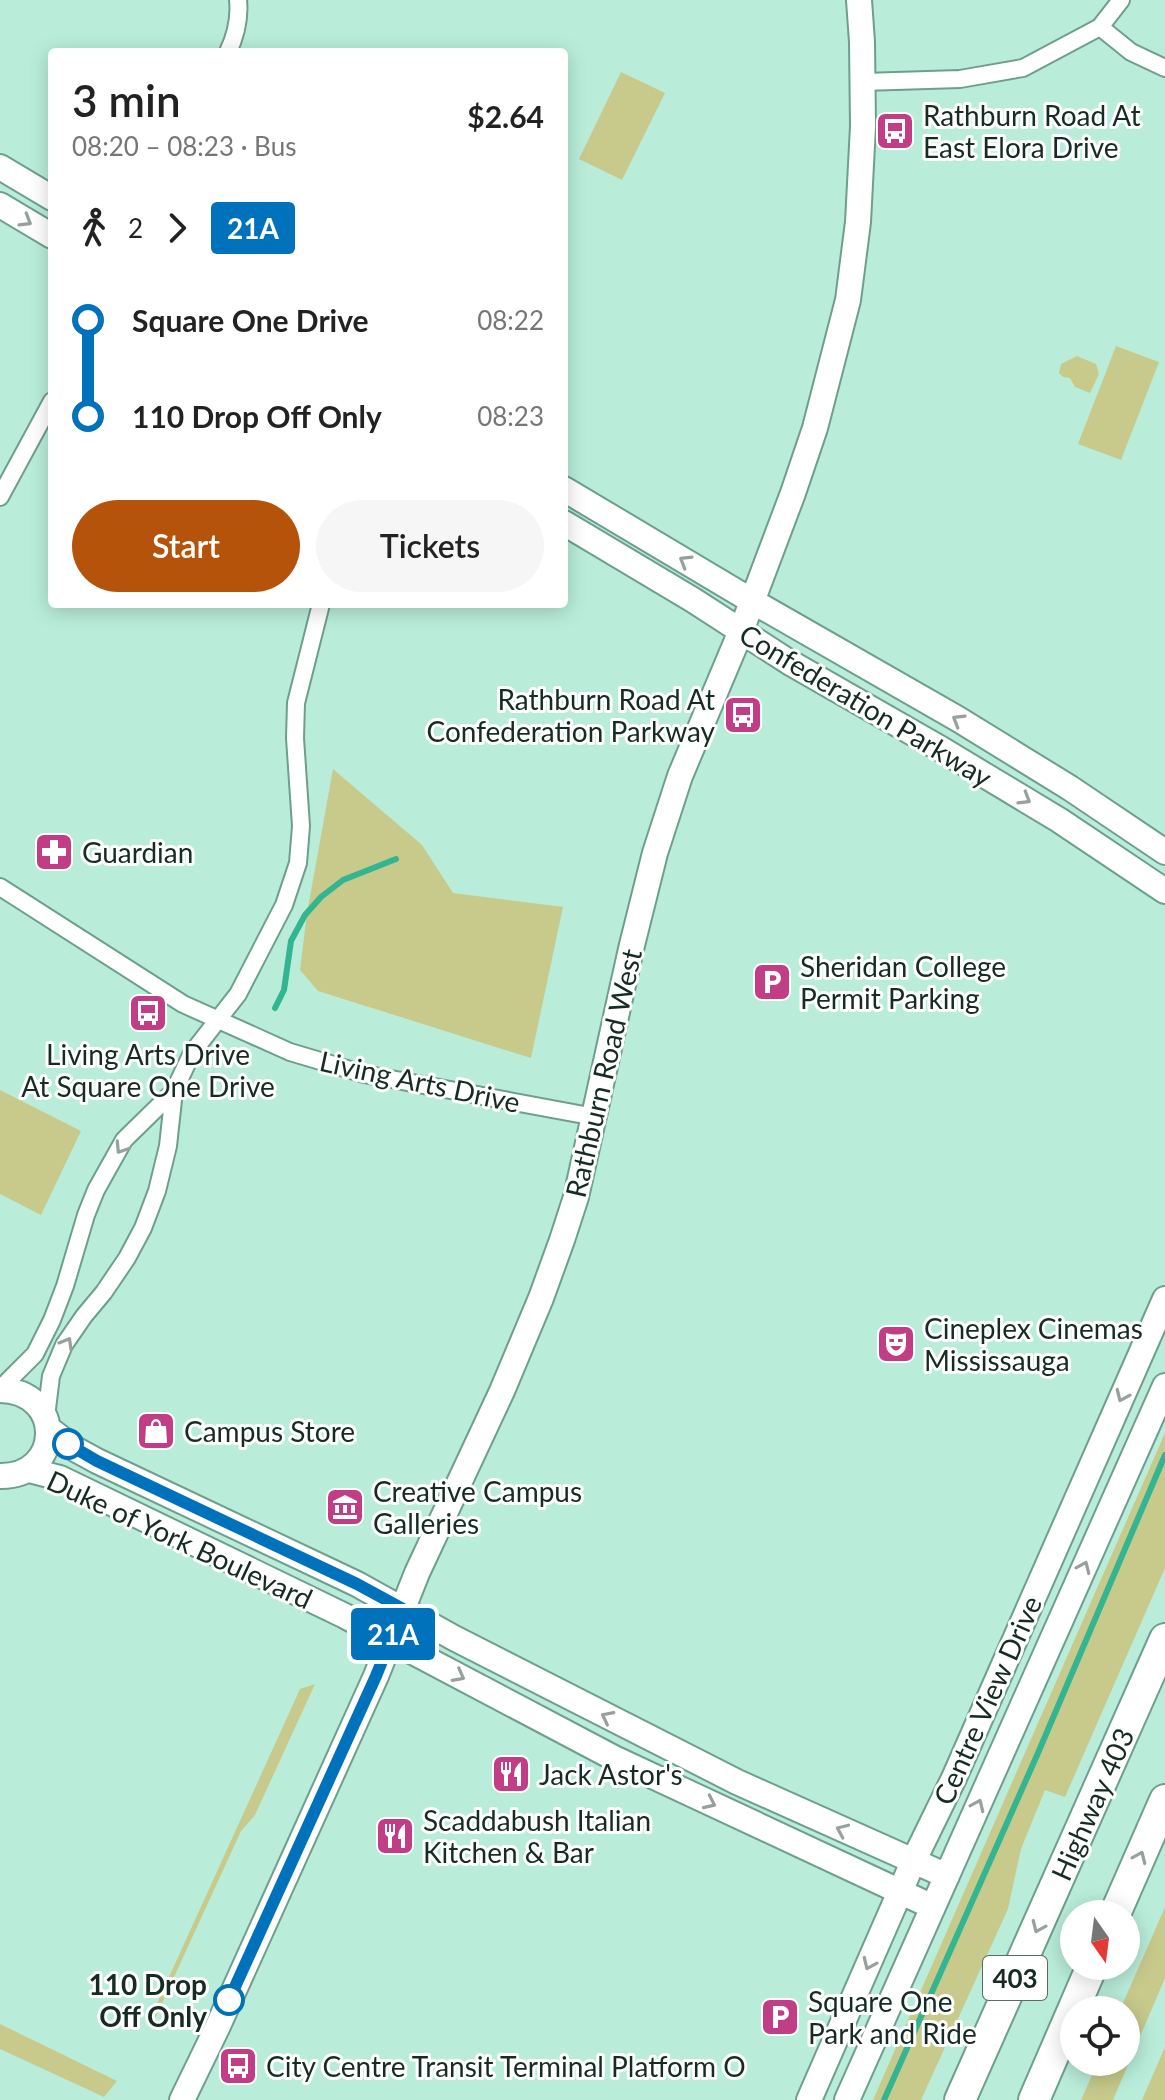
<!DOCTYPE html>
<meta charset="utf-8">
<style>
:root{--surface:#fff;--page:#f6f6f6;--text:#222;--muted:#767676;--accent:#b45309}
body{margin:0;font-family:Lato,sans-serif;background:var(--page);color:var(--text);height:100vh;display:flex;flex-direction:column;font-size:30px;white-space:nowrap}
*{box-sizing:border-box;margin:0}
p{font-size:26px;color:var(--muted)}
.icon{flex:none;width:44px;height:44px;fill:none;stroke:currentColor;stroke-width:2;stroke-linecap:round;stroke-linejoin:round}
.map{position:relative;flex:1;overflow:hidden}
.drawer{position:absolute;left:48px;top:48px;width:520px;height:560px;display:flex;flex-direction:column;background:var(--surface);border-radius:8px;box-shadow:0 4px 20px #0003}
.drawer>*{flex:none}
.badge{padding:0 16px;border-radius:6px;font-size:28px;line-height:52px}
.needle{width:52px;rotate:166deg}
.tools{position:absolute;left:1060px;top:1900px;display:grid;gap:16px}
.tools a{display:grid;place-items:center;width:80px;height:80px;border-radius:50%;background:var(--surface);box-shadow:0 4px 20px #0003;font-size:40px}
.map>.badge{position:absolute;translate:-50% -50%;box-shadow:0 0 0 4px #fff}
.legs{display:flex;align-items:center;gap:12px;height:88px;padding:0 24px;font-size:26px}
.legs p{margin-inline-start:auto}
.overview{display:flex;align-items:center;justify-content:space-between;height:136px;padding:0 24px}
h1{font-size:44px;font-weight:600;line-height:60px}
.action{display:flex;gap:16px;margin-top:auto;padding:16px 24px}
.action a{flex:1;height:92px;border-radius:48px;background:var(--accent);color:#fff;font-size:32px;font-weight:600;line-height:92px;text-align:center}
.action a+a{background:var(--page);color:var(--text)}
ul{padding:0 24px;list-style:none}
li{display:flex;align-items:center;gap:28px;height:96px;font-size:30px}
li i{display:grid;place-items:center;width:12px;height:100%;margin:0 10px;background:currentColor}
li i::after{content:'';width:20px;height:20px;margin:-10px;border:6px solid;border-radius:50%;background:var(--surface)}
li p{margin-inline-start:auto}
li:first-child i{background:linear-gradient(#0000 50%,currentColor 0)}
li:last-child i{background:linear-gradient(currentColor 50%,#0000 0)}
.map>svg:first-child{display:block}
.green{fill:#c7ca8b}
.lines{fill:none;stroke-linecap:round;stroke-linejoin:round}
.stream{stroke:#33b592;stroke-width:6}
.street-casing{stroke:#6e9f8e;stroke-width:20}
.secondary-casing{stroke:#6e9f8e;stroke-width:28}
.highway-casing{stroke:#6e9f8e;stroke-width:34}
.street{stroke:#fff;stroke-width:16}
.secondary{stroke:#fff;stroke-width:24}
.highway{stroke:#fff;stroke-width:30}
.oneway{stroke:#96a09c}
.line-1-casing{stroke:#fff;stroke-width:18}
.line-1{stroke:#0072bc;stroke-width:12}
.stop-1-dot{fill:#fff;stroke:#0072bc;stroke-width:4}
.labels{text-anchor:middle;dominant-baseline:central;stroke-width:6;stroke-linejoin:round;paint-order:stroke}
.shield{fill:#fff;stroke:#5c6b66;stroke-width:2}
.shield-label{font-size:26px;font-weight:bold;fill:#162b24}
.poi-label{font-size:28px;fill:#162b24;stroke:#fff;text-anchor:start}
.street-label{font-size:28px;fill:#162b24;stroke:#fff}
.stop-label{font-size:28px;font-weight:bold;fill:#162b24;stroke:#fff;text-anchor:end}
</style>
<div class="map">
<svg width="1165" height="2100" viewBox="0 0 1165 2100">
<rect width="100%" height="100%" fill="#b9edda"/>
<path class="green" d="M621 72 665 93 622 180 579 159Z
M1116 346 1159 362 1121 460 1078 444Z
M1077 356 1096 364 1099 374 1090 393 1075 387 1070 378 1063 377 1059 373 1061 364Z
M333 769 422 845 453 893 563 907 531 1058 318 991 300 970 307 913Z
M0 1090 81 1131 41 1215 0 1194Z
M1165 1433V1568L1065 1797 1045 1790 1021 1849 1008 1909 921 2100H873Z
M315 1684 255 1815 241 1831 153 2023 149 2021 300 1689Z
M1165 1907V1978L1113 2100H1081L1098 2062H1126V2010H1120Z
M0 2024 117 2081 104 2097 0 2049Z
M1165 2047V2100H1142Z"/>
<g class="lines">
<path class="stream" d="M275 1008 284 990 291 941 305 915 321 897 343 880 396 859
M884 2100 1038 1753 1165 1455"/>
<g class="street-casing">
<path id="street" d="M1100 27 1131 52 1165 68
M228 52C236 35 240 19 238 0
M863 82 960 79 1023 68 1100 27 1121 0
M0 497 52 401
M0 887 183 1004 290 1052 364 1074 595 1117
M0 1389 35 1354 52 1320 65 1286 86 1215 96 1190 124 1140 174 1091
M46 1417 51 1376 64 1345 84 1316 104 1292 127 1258 143 1228 157 1191 168 1146 174 1091 192 1053 238 994 284 905 298 863 301 826 295 738 296 703 321 604"/>
</g>
<g class="secondary-casing">
<path id="secondary" d="M0 167 52 198
M0 205 52 236
M564 489 752 601 958 719 1070 788 1165 852
M564 523 693 600 789 662 941 749 1059 820 1165 891
M0 1390C65 1391 63 1477 0 1476
M49 1429 75 1449 97 1461 357 1584 454 1638 737 1782 947 1876
M29 1470 60 1478 345 1616 614 1758 933 1907
M182 2100 217 2028 376 1676 417 1573 502 1391 541 1298 562 1240 576 1197 631 949 655 853 680 776 741 631 793 493 815 428 848 300 858 222 863 126 862 42 859 0
M809 2100 913 1862 954 1778 1165 1299
M847 2100 1165 1386"/>
</g>
<g class="highway-casing">
<path id="highway" d="M1115 1914 1165 1800
M960 2100 1165 1639
M1034 2100 1092 1966"/>
</g>
<use href="#street" class="street"/>
<use href="#secondary" class="secondary"/>
<use href="#highway" class="highway"/>
</g>
<defs><path id="oneway-chevron" d="M-2-3.5L2.5 0L-2 3.5" fill="none" stroke-width="1.6" stroke-linecap="round" stroke-linejoin="round" transform="scale(2)"/></defs>
<g class="oneway">
<use href="#oneway-chevron" transform="translate(26 221) rotate(31)"/>
<use href="#oneway-chevron" transform="translate(685 561) rotate(-149)"/>
<use href="#oneway-chevron" transform="translate(958 720) rotate(-149)"/>
<use href="#oneway-chevron" transform="translate(1025 799) rotate(31)"/>
<use href="#oneway-chevron" transform="translate(121 1148) rotate(123)"/>
<use href="#oneway-chevron" transform="translate(67 1343) rotate(-60)"/>
<use href="#oneway-chevron" transform="translate(1122 1396) rotate(114)"/>
<use href="#oneway-chevron" transform="translate(1084 1567) rotate(-66)"/>
<use href="#oneway-chevron" transform="translate(459 1676) rotate(28)"/>
<use href="#oneway-chevron" transform="translate(607 1717) rotate(-153)"/>
<use href="#oneway-chevron" transform="translate(710 1803) rotate(25)"/>
<use href="#oneway-chevron" transform="translate(978 1805) rotate(-66)"/>
<use href="#oneway-chevron" transform="translate(842 1830) rotate(-156)"/>
<use href="#oneway-chevron" transform="translate(1140 1857) rotate(-66)"/>
<use href="#oneway-chevron" transform="translate(1038 1927) rotate(114)"/>
<use href="#oneway-chevron" transform="translate(869 1964) rotate(114)"/>
</g>
<g class="lines">
<g class="line-1-casing">
<path id="line-1" d="M68 1444 97 1461 357 1584 403 1609 376 1676 229 2000"/>
</g>
<use href="#line-1" class="line-1"/>
</g>
<defs>
<g id="bus-square" transform="scale(2)"><rect x="-9" y="-9" width="18" height="18" rx="4" fill="#c13e86" stroke="#fff"/><path d="M-5-6H5V4H4V6H2V4H-2V6H-4V4H-5ZM-3.5-4V0h7V-4ZM-3.5 1.2v1.5H-2V1.2ZM2 1.2v1.5H3.5V1.2Z" fill="#fff"/></g>
<g id="pharmacy-square" transform="scale(2)"><rect x="-9" y="-9" width="18" height="18" rx="4" fill="#c13e86" stroke="#fff"/><path d="M-2-6h4v4h4v4h-4v4h-4v-4h-4v-4h4Z" fill="#fff"/></g>
<g id="parking-square" transform="scale(2)"><rect x="-9" y="-9" width="18" height="18" rx="4" fill="#c13e86" stroke="#fff"/><path d="M-3.5-5.5H1a3.5 3.5 0 0 1 0 7H-1V5.5H-3.5ZM-1-3.4V-.6H.8a1.4 1.4 0 0 0 0-2.8Z" fill="#fff"/></g>
<g id="theatre-square" transform="scale(2)"><rect x="-9" y="-9" width="18" height="18" rx="4" fill="#c13e86" stroke="#fff"/><path d="M-5-5.5Q0-4 5-5.5V0Q5 5 0 6Q-5 5-5 0ZM-3.3-2.5H-1v1.5H-3.3ZM1-2.5H3.3v1.5H1ZM-2.8 1Q0 5.5 2.8 1Z" fill="#fff"/></g>
<g id="shop-square" transform="scale(2)"><rect x="-9" y="-9" width="18" height="18" rx="4" fill="#c13e86" stroke="#fff"/><path d="M-5-2.5h2.3a2.7 3.5 0 0 1 5.4 0H5L5.5 6h-11ZM-1.5-2.5h3a1.5 2.3 0 0 0-3 0Z" fill="#fff"/></g>
<g id="museum-square" transform="scale(2)"><rect x="-9" y="-9" width="18" height="18" rx="4" fill="#c13e86" stroke="#fff"/><path d="M0-6L6-3V-2H-6V-3ZM-5-1h2V3h-2ZM-1-1h2V3h-2ZM3-1h2V3H3ZM-6 4H6V6H-6Z" fill="#fff"/></g>
<g id="restaurant-square" transform="scale(2)"><rect x="-9" y="-9" width="18" height="18" rx="4" fill="#c13e86" stroke="#fff"/><path d="M-5-6h1v4h1v-4h1v4h1v-4h1v5L-1.5 .5V6h-2V.5L-5-1ZM5-6V6H3V1.5H1.5Q1.5-4 5-6Z" fill="#fff"/></g>
</defs>
<g fill-rule="evenodd">
<use href="#bus-square" x="895" y="131"/>
<use href="#bus-square" x="743" y="715"/>
<use href="#pharmacy-square" x="54" y="852"/>
<use href="#parking-square" x="772" y="982"/>
<use href="#bus-square" x="148" y="1013"/>
<use href="#theatre-square" x="896" y="1344"/>
<use href="#shop-square" x="156" y="1431"/>
<use href="#museum-square" x="345" y="1507"/>
<use href="#restaurant-square" x="511" y="1774"/>
<use href="#restaurant-square" x="395" y="1836"/>
<use href="#parking-square" x="780" y="2017"/>
<use href="#bus-square" x="238" y="2066"/>
</g>
<g class="stop-1-dot">
<circle cx="68" cy="1444" r="14"/>
<circle cx="229" cy="2000" r="14"/>
</g>
<g class="labels">
<rect class="shield" x="983" y="1956" width="64" height="44" rx="6"/>
<g class="shield-label">
<text x="1015" y="1978">403</text>
</g>
<g class="poi-label">
<text x="923" y="115">Rathburn Road At<tspan x="923" dy="32">East Elora Drive</tspan></text>
<text x="715" y="699" text-anchor="end">Rathburn Road At<tspan x="715" dy="32">Confederation Parkway</tspan></text>
<text x="82" y="852">Guardian</text>
<text x="800" y="966">Sheridan College<tspan x="800" dy="32">Permit Parking</tspan></text>
<text x="148" y="1054" text-anchor="middle">Living Arts Drive<tspan x="148" dy="32">At Square One Drive</tspan></text>
<text x="924" y="1328">Cineplex Cinemas<tspan x="924" dy="32">Mississauga</tspan></text>
<text x="184" y="1431">Campus Store</text>
<text x="373" y="1491">Creative Campus<tspan x="373" dy="32">Galleries</tspan></text>
<text x="539" y="1774">Jack Astor's</text>
<text x="423" y="1820">Scaddabush Italian<tspan x="423" dy="32">Kitchen &amp; Bar</tspan></text>
<text x="808" y="2001">Square One<tspan x="808" dy="32">Park and Ride</tspan></text>
<text x="266" y="2066">City Centre Transit Terminal Platform O</text>
</g>
<g class="street-label">
<text transform="translate(866 705) rotate(31)">Confederation Parkway</text>
<text transform="translate(603 1073) rotate(-77)">Rathburn Road West</text>
<text transform="translate(420 1081) rotate(12)">Living Arts Drive</text>
<text transform="translate(180 1539) rotate(25)">Duke of York Boulevard</text>
<text transform="translate(987 1700) rotate(-66)">Centre View Drive</text>
<text transform="translate(1092 1804) rotate(-66)">Highway 403</text>
</g>
<g class="stop-label">
<text x="207" y="1984">110 Drop<tspan x="207" dy="32">Off Only</tspan></text>
</g>
</g>
</svg>
<div class="tools">
<a><svg class="needle" viewBox="-14 -14 28 28"><path d="M0-13l5 13h-10z" fill="#e53935"/><path d="M0 13l5-13h-10z" fill="#767676"/></svg></a>
<a><svg class="icon" aria-label="locate" viewBox="0 0 24 24"><circle cx="12" cy="12" r="6"/><path d="M12 2v4M12 18v4M2 12h4M18 12h4"/></svg></a>
</div>
<b class="badge" style="left:393px;top:1634px;background:#0072bc;color:#fff">21A</b>
<section class="drawer">
<div class="overview"><div><h1>3 min</h1><p>08:20 – 08:23 · Bus</p></div><b>$2.64</b></div>
<div class="legs"><svg class="icon" aria-label="walk" viewBox="0 0 24 24"><circle cx="13" cy="4" r="2"/><path d="M13 8l-2 6 4 7M11 14l-3 7M7 12l3-4h3l4 4"/></svg>2<svg class="icon" aria-label="forward" viewBox="0 0 24 24"><path d="M9 5l7 7-7 7"/></svg><b class="badge" style="background:#0072bc;color:#fff">21A</b></div>
<ul>
<li><i style="color:#0072bc"></i><b>Square One Drive</b><p>08:22</p></li>
<li><i style="color:#0072bc"></i><b>110 Drop Off Only</b><p>08:23</p></li>
</ul>
<div class="action"><a>Start</a><a>Tickets</a></div>
</section>
</div>
